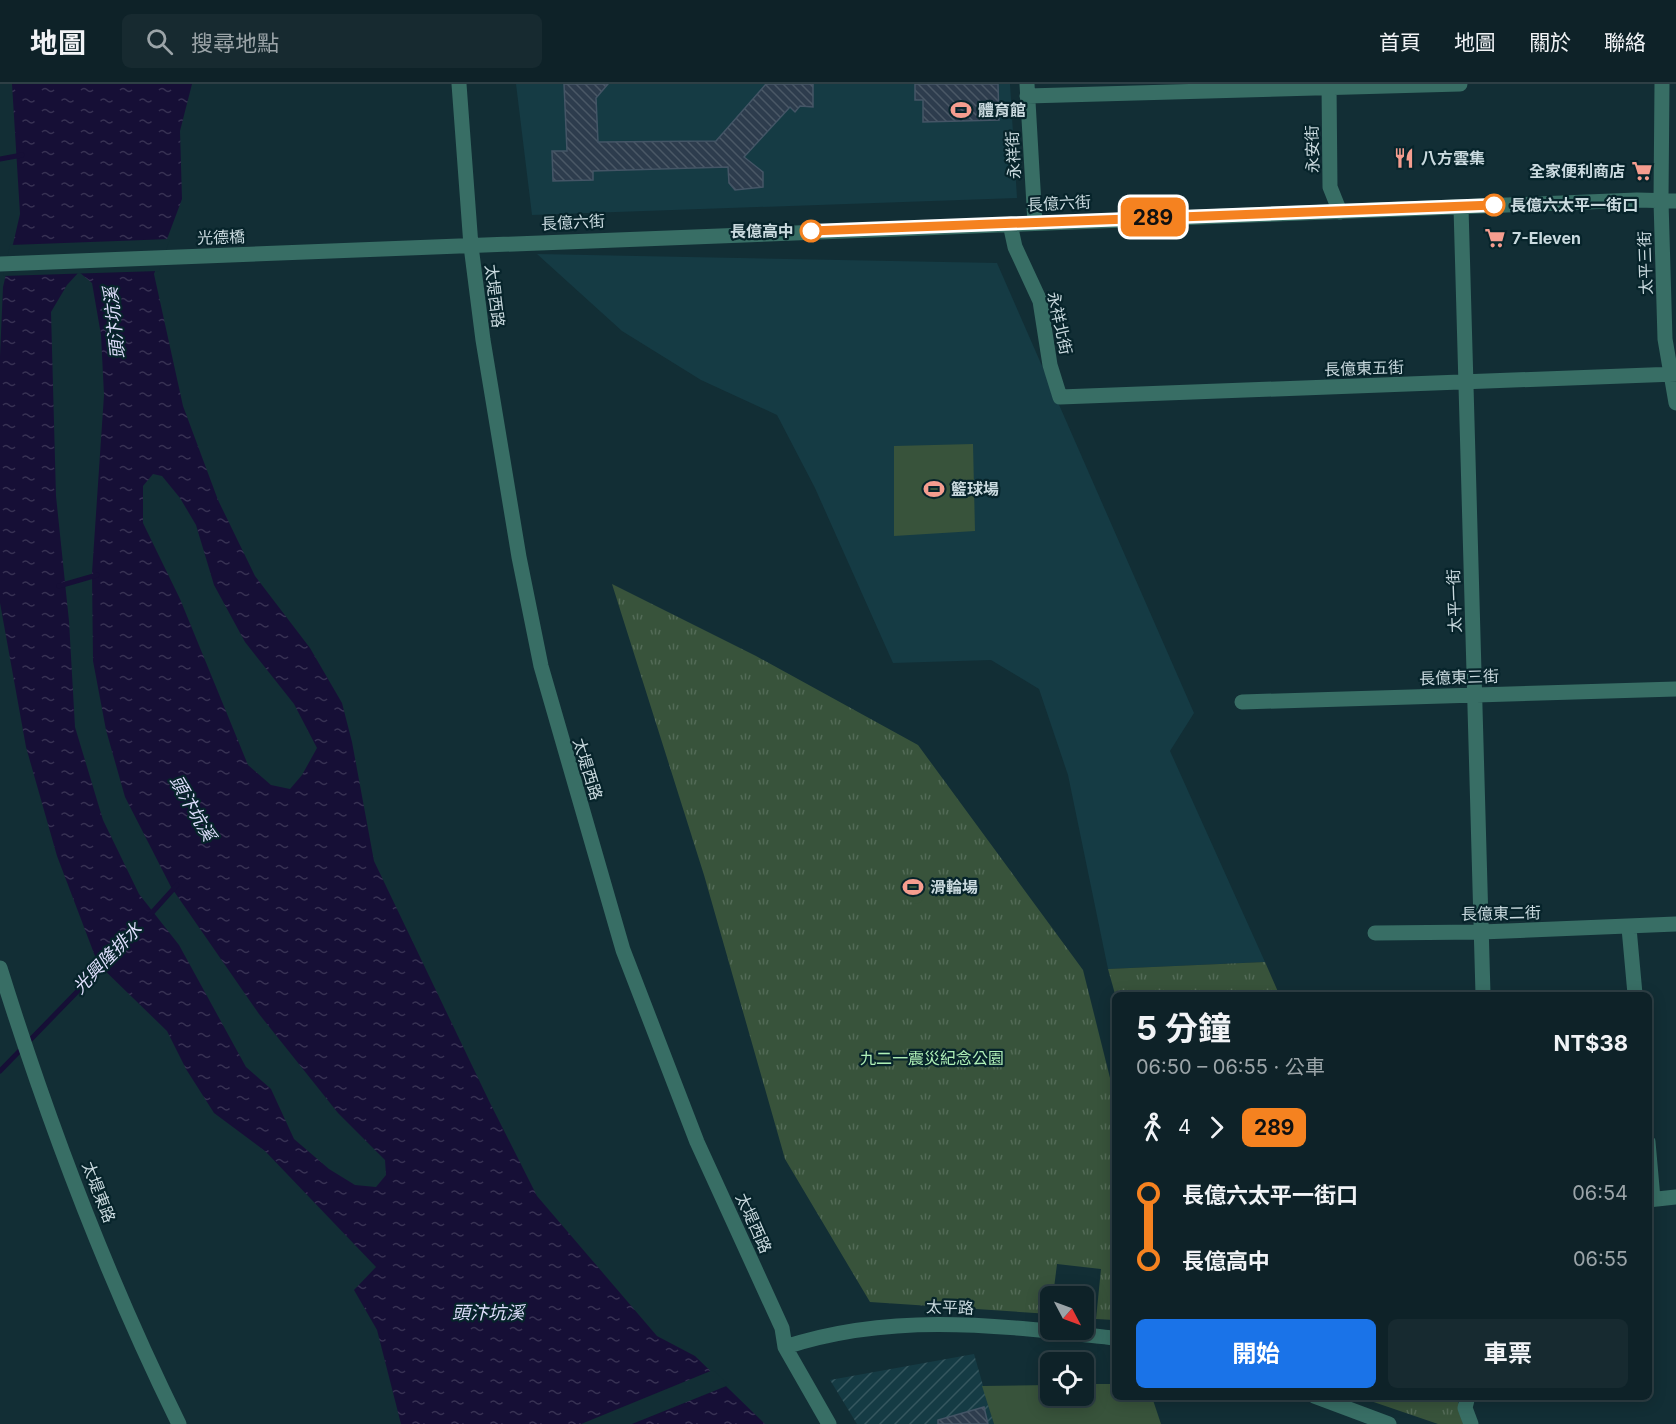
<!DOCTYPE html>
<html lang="zh-TW">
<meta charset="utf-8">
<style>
:root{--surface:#0e2228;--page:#172a30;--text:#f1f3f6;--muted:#9ba4a8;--line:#2e3f45;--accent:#1a73e8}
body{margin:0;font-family:Inter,"Noto Sans TC",sans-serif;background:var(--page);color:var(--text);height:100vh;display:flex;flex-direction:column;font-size:22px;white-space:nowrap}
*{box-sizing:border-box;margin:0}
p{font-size:20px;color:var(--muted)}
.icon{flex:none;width:33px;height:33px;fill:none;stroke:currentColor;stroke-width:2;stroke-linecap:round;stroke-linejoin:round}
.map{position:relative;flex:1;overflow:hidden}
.details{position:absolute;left:1112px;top:908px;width:540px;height:408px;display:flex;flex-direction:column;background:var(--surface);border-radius:9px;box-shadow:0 3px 15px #0003,0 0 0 2px var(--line)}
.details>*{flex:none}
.badge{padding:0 12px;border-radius:9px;font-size:21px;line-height:39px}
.needle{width:39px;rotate:131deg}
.buttons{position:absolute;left:1040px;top:1202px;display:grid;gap:12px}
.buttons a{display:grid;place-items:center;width:54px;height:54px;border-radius:9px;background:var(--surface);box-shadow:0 3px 15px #0003,0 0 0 2px var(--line);font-size:30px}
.map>.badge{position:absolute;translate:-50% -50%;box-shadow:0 0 0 3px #fff}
.legs{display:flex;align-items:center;gap:9px;height:66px;padding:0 24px;font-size:20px}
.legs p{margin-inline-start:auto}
.head{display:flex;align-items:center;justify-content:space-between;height:102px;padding:0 24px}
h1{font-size:33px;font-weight:700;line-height:45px}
.primary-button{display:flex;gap:12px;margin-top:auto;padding:12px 24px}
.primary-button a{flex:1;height:69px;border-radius:9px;background:var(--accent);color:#fff;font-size:24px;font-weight:700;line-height:69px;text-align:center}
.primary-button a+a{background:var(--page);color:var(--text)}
ul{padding:0 24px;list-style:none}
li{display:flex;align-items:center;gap:21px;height:66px;font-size:22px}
li i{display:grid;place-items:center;width:9px;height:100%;margin:0 8px;background:currentColor}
li i::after{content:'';width:15px;height:15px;margin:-8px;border:4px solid;border-radius:50%;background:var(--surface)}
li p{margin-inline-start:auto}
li:first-child i{background:linear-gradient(#0000 50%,currentColor 0)}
li:last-child i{background:linear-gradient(currentColor 50%,#0000 0)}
header{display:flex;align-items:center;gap:36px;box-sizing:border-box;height:84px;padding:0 30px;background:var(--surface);border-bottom:2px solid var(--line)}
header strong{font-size:28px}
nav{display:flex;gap:33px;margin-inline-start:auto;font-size:21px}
.search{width:420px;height:54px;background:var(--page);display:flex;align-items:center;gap:15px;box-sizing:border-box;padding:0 21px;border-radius:9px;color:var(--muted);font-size:22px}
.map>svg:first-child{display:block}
.built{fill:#153b44}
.industrial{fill:url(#industrial-furrows)}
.grass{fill:url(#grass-tufts)}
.pitch{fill:#38533b}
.water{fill:url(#water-ripples);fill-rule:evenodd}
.pier{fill:#122e35}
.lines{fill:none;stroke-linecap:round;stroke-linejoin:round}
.stream{stroke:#160f36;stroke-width:5}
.building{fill:url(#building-back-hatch);stroke:#456;stroke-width:1.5}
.minor{stroke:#386e65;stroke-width:15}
.line-1-casing{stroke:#fff;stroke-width:14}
.line-1{stroke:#f58220;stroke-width:9}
.stop-1-dot{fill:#fff;stroke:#f58220;stroke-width:3}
.labels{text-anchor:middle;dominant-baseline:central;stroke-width:4.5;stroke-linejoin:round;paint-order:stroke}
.poi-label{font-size:16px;font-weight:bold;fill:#cadadf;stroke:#07242b;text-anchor:start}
.street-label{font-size:16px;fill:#cadadf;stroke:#07242b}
.stop-label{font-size:16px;font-weight:bold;fill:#cadadf;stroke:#07242b;text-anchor:start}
.park-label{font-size:16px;fill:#aff0b7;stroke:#07242b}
.water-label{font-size:18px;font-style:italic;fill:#dedefc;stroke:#07242b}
</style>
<header>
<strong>地圖</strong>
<div class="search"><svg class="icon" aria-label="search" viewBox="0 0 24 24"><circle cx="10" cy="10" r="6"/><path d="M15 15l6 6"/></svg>搜尋地點</div>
<nav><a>首頁</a><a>地圖</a><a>關於</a><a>聯絡</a></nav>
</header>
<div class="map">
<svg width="1676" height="1340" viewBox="0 0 1676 1340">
<defs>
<pattern id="industrial-furrows" width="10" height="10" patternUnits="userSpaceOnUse" patternTransform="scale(1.5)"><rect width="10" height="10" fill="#153b44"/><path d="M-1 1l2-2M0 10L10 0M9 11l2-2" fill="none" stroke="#36575f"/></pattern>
<pattern id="grass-tufts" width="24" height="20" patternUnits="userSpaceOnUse" patternTransform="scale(1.5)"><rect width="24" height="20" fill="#38533b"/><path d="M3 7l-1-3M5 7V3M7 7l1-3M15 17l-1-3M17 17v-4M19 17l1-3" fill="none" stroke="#536b57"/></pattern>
<pattern id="water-ripples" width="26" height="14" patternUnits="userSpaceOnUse" patternTransform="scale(1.5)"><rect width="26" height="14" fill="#160f36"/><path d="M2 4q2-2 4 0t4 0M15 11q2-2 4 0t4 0" fill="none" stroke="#373153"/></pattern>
<pattern id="building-back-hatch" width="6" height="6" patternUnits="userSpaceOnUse" patternTransform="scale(1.5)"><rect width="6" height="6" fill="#2d3c4d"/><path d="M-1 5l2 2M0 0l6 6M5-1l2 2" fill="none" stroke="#4a5866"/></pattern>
</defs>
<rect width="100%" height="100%" fill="#122e35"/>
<path class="built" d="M516 0H1010L1017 114 532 131Z
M537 170 997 179 1194 629 1170 667 1265 878 1108 885 1068 691 1039 605 991 576 893 579 815 404 777 331 701 296 622 247Z"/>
<path class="industrial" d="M974 1270 994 1340H857L830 1296Z"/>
<path class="grass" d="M612 500 756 572 918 661 1083 886 1114 1010V1236L1096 1235 1101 1185 1057 1180 1053 1212H1050V1230L870 1218 785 1075 704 791Z
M1265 878 1279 910H1115L1108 885Z
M1359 1313H1456L1461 1325 1463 1340H1438Z"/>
<path class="pitch" d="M973 360 975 447 894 452V362Z
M914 790 923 801 926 810 921 818 916 820C905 818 899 805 902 795Z
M1083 1300H1114V1312L1152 1313 1161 1340H994L982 1302 1050 1301V1311H1083Z"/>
<path class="water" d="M12 0H192L180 47 182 115 154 190 183 322 218 416 255 492 310 564 342 619 352 658 374 777 490 1019 537 1112 657 1252 695 1272 765 1340H401L377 1246 354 1206 376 1183 265 1067 214 1029 186 985 167 947 98 880 57 772 26 663 0 519V272L3 203 20 130ZM79 188 92 199 101 251 104 311 92 489 93 577 106 646 125 713 171 803 259 930 338 1029 385 1076 386 1091 376 1103 355 1101 329 1085 294 1055 271 1005 246 983 179 861 139 810 103 736 75 643 69 537 56 412 51 228 67 201ZM153 390 162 392 180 414 196 441 214 501 245 558 294 620 317 664 302 691 290 705 271 701 248 681 180 515 143 439V402Z"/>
<path class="pier" d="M170 155 159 187 3 192 10 161Z
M713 1286 729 1301 632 1340H581Z"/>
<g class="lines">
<path class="stream" d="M0 75 22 71
M59 502 97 491
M149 832 177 801
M0 987 106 878"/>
</g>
<path class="building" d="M564 0H608L596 14 598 58 716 57 766 0H813V23L800 22 795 28 790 23 744 73 763 88V103L735 106 729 99 728 83 593 87V96L553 97 552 67H567Z
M915 0H998L999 36 923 38V16H915Z
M984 1323 988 1340H938V1336Z"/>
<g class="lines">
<path class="minor" d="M459 0 471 162 483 256 519 473 541 582 623 866 697 1058 782 1244 785 1263 829 1340
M1027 0 1035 139
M1329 0 1330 103 1340 128
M1662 0 1661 117 1665 255 1676 319
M1027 12 1460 0
M1461 123 1483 910
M1010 140 1015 163 1040 217 1050 281 1060 313 1676 290
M0 180 1637 116 1676 117
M1242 618 1676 605
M1629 844 1635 910
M1375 849 1481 848 1676 840
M0 884C48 1038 108 1196 179 1340
M1648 1058 1653 1115
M1648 1116 1676 1113
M785 1263C895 1227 1002 1242 1114 1254
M1314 1312 1389 1340
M1468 1312 1465 1324 1471 1340"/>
</g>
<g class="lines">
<g class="line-1-casing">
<path id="line-1" d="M811 147 1494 121"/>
</g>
<use href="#line-1" class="line-1"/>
</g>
<defs>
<g id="stadium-bare" transform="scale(1.62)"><path d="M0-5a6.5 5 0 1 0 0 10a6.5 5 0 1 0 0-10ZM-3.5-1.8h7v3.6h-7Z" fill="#f59d8f" stroke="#07242b" stroke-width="2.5" paint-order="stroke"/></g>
<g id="restaurant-bare" transform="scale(1.62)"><path d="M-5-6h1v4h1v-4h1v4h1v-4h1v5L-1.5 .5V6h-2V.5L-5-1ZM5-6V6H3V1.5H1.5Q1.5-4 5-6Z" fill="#f59d8f" stroke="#07242b" stroke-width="2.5" paint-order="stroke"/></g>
<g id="supermarket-bare" transform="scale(1.62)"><path d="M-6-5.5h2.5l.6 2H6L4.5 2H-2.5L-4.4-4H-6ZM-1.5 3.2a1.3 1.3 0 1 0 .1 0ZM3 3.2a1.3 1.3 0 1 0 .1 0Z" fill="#f59d8f" stroke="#07242b" stroke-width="2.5" paint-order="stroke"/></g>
</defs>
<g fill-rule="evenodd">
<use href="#stadium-bare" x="961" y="26"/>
<use href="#restaurant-bare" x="1404" y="74"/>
<use href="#supermarket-bare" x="1642" y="87"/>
<use href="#supermarket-bare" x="1495" y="154"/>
<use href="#stadium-bare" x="934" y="405"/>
<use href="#stadium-bare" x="913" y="803"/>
</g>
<g class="stop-1-dot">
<circle cx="1494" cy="121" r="10"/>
<circle cx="811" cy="147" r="10"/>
</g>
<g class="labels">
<g class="poi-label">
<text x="978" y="26">體育館</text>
<text x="1421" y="74">八方雲集</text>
<text x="1625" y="87" text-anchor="end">全家便利商店</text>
<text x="1512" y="154">7-Eleven</text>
<text x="951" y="405">籃球場</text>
<text x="930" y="803">滑輪場</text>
</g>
<g class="street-label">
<text transform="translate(1312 65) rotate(-91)">永安街</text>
<text transform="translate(1013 71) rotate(-93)">永祥街</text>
<text transform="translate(1059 119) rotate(-3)">長億六街</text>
<text transform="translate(573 138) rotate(-3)">長億六街</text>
<text transform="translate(221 153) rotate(-2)">光德橋</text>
<text transform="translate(1645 179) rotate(-92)">太平三街</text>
<text transform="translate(495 212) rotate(83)">太堤西路</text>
<text transform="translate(1060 239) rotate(78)">永祥北街</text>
<text transform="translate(1364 284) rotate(-2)">長億東五街</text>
<text transform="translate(1454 517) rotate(-92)">太平一街</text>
<text transform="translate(1459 593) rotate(-2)">長億東三街</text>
<text transform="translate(588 685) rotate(73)">太堤西路</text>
<text transform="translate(1501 829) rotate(-1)">長億東二街</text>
<text transform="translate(99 1108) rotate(69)">太堤東路</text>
<text transform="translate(754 1139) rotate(66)">太堤西路</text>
<text transform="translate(950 1223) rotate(2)">太平路</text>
</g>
<g class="stop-label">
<text x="1510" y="121">長億六太平一街口</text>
<text x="794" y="147" text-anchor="end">長億高中</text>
</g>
<g class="park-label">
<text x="932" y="974">九二一震災紀念公園</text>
</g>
<g class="water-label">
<text transform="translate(114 239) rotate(-96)">頭汴坑溪</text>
<text transform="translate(193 724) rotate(60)">頭汴坑溪</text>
<text transform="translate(107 874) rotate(-46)">光興隆排水</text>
<text x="488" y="1228">頭汴坑溪</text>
</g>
</g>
</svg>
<div class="buttons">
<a><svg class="needle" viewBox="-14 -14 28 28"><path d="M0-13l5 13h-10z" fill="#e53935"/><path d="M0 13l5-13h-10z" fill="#9ba4a8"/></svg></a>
<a><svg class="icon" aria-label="locate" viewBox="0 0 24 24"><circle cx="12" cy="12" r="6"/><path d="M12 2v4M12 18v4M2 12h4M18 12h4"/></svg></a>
</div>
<b class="badge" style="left:1153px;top:133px;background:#f58220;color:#111">289</b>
<section class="details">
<div class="head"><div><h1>5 分鐘</h1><p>06:50 – 06:55 · 公車</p></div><b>NT$38</b></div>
<div class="legs"><svg class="icon" aria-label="walk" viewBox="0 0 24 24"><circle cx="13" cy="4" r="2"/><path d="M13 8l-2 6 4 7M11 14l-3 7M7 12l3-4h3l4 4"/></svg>4<svg class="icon" aria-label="forward" viewBox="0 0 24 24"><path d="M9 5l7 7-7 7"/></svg><b class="badge" style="background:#f58220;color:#111">289</b></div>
<ul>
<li><i style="color:#f58220"></i><b>長億六太平一街口</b><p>06:54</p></li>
<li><i style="color:#f58220"></i><b>長億高中</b><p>06:55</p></li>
</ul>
<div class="primary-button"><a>開始</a><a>車票</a></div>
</section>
</div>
